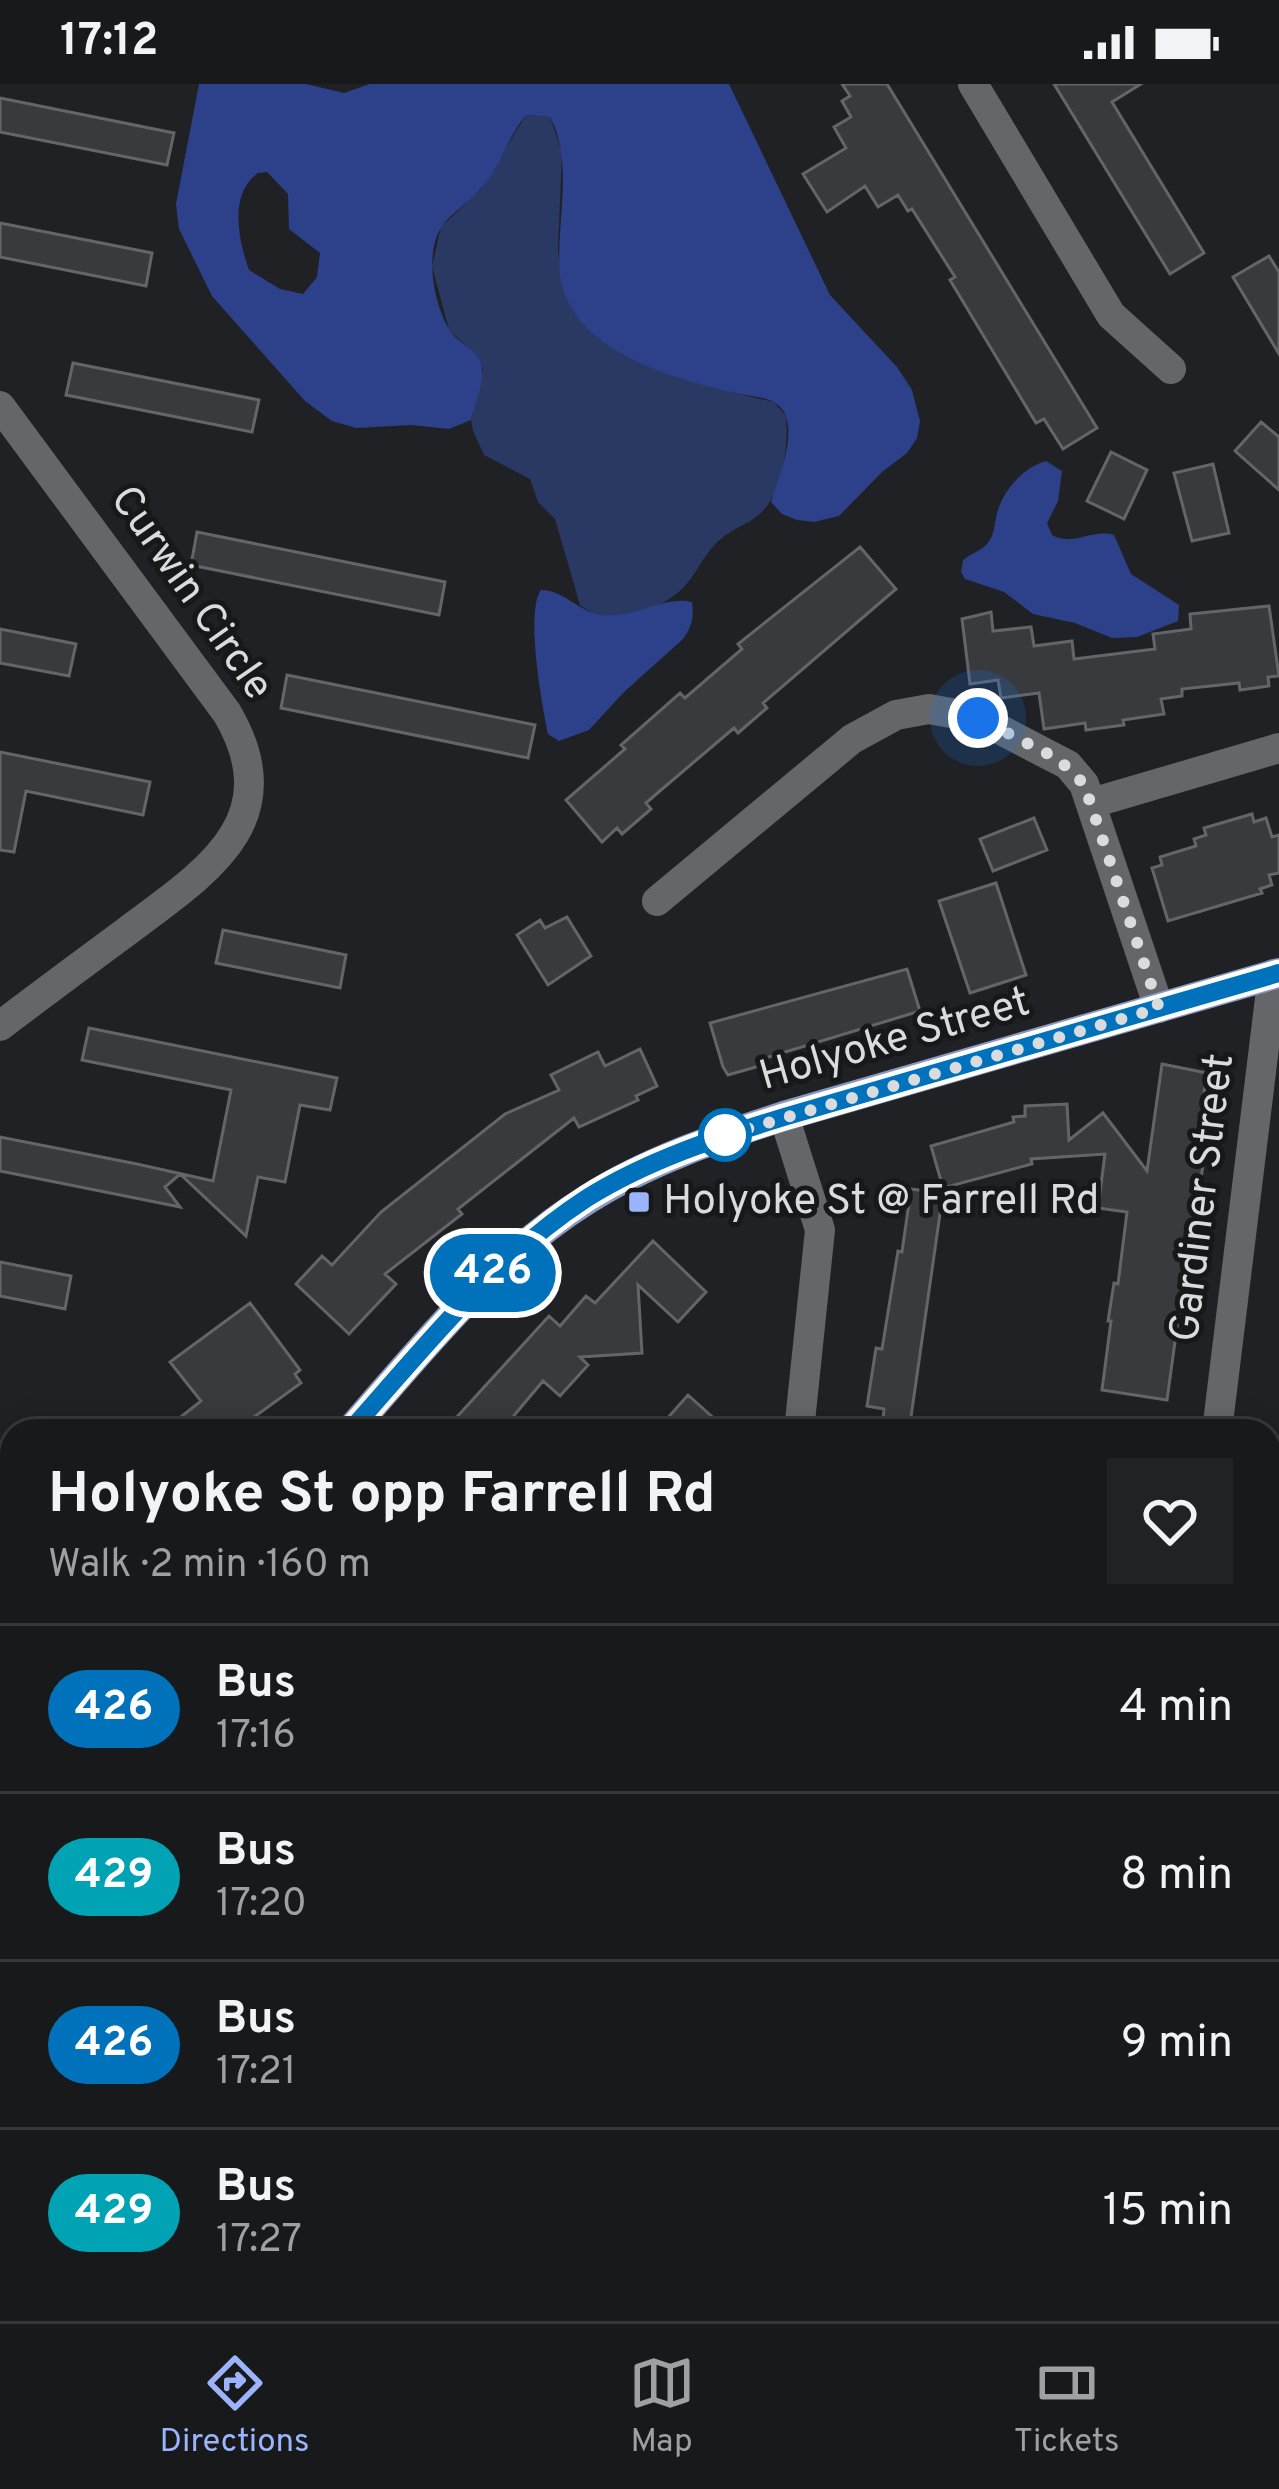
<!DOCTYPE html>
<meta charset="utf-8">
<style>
:root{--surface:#18191b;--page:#212224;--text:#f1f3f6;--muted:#9fa0a3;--line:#36383a;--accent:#9bb4fd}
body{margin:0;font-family:Overpass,sans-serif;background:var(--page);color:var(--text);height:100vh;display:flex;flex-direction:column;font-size:45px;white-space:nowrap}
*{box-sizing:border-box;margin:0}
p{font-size:39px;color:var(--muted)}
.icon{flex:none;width:66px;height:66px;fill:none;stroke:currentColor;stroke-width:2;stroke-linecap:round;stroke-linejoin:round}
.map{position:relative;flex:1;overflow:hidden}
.sheet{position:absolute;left:0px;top:1335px;width:1281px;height:903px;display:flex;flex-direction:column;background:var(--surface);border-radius:36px 36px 0 0;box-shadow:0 6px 30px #0003,0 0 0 3px var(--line)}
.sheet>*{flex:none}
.badge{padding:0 24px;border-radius:39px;font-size:42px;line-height:78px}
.you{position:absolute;width:60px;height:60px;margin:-30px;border:9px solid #fff;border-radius:50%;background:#1a73e8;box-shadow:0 0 0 18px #1a73e833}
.map>.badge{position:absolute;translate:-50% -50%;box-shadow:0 0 0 6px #fff}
.round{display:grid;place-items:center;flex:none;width:126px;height:126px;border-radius:0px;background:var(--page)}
.summary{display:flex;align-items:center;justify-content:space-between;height:204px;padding:0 48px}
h1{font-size:57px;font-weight:700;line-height:90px}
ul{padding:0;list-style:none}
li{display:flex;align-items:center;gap:36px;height:168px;padding:0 48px;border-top:3px solid var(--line)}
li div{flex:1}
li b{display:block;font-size:45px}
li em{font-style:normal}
li .badge{min-width:132px;font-weight:700;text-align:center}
.status{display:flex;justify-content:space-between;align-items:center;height:84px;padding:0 60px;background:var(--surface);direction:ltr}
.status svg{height:33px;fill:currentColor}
.tab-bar{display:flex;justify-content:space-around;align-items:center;height:168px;border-top:3px solid var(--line);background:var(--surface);font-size:33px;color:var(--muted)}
.tab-bar a{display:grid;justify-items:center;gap:6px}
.tab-bar .selected{color:var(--accent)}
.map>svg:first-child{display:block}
.green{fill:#2a3864}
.forest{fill:#2d408a;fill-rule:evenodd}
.building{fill:#383a3d;stroke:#646569;stroke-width:3}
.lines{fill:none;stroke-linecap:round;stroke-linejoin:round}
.minor{stroke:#65666a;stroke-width:30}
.major{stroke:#8a98bf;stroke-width:30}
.line-casing{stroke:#fff;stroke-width:27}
.line{stroke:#0072bc;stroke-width:18}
.walk{stroke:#dadbdd;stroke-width:12;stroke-dasharray:0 21.6}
.stop-dot{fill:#fff;stroke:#0072bc;stroke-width:6}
.poi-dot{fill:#9bb4fd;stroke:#16181a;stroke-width:4.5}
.labels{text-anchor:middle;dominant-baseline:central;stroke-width:10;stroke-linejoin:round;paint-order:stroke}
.street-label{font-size:42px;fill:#dadbdd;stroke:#16181a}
.poi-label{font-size:42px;fill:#dadbdd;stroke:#16181a;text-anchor:start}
</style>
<div class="status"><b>17:12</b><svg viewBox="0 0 49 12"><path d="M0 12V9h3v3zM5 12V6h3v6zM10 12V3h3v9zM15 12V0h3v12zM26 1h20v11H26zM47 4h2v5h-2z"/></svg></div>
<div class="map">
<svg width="1279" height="2237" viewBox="0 0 1279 2237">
<rect width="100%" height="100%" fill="#202124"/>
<path class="green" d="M526 31 550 33 562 68 558 167 563 206 622 270 733 309 774 318 786 332C789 359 783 399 767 422 756 438 737 442 722 454 705 467 697 490 682 505 657 528 608 545 580 521L555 435 538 418 530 395 484 371 473 347 471 336 483 285 478 273 449 246 432 182 441 143 481 105Z"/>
<path class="forest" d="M199 0H306L344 9 370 0H729L830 211 897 283 912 306 920 337 917 354 907 369 882 388 839 432 814 438 797 436 782 430 771 418C778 394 797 352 784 328 774 311 750 313 734 309 669 293 573 267 560 193 555 142 575 79 550 33L526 31C508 53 501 80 483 102 472 117 454 126 443 141 423 167 434 223 451 248 458 258 471 263 478 273 489 288 475 319 471 336L449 345 412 341 356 344 332 337 305 317 212 212 179 145 176 120ZM267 88 288 110 289 145 320 169 317 193 303 210 280 205 249 186C239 157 228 110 258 89Z
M1046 377 1062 387 1058 417 1047 439 1052 451C1073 463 1092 444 1114 451L1131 490 1179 521 1178 537 1137 553 1112 554 1075 539 1033 530 1004 508 965 495 961 488 963 476C970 470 981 467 987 460 996 450 994 435 999 423 1007 402 1025 383 1046 377Z
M541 506C564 506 579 528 601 531 636 535 664 511 692 518 694 533 692 544 682 556L624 608 589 646 559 657 548 650C542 621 525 528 541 506Z"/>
<path class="building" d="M842 0H887L1097 344 1063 365 1044 335 1036 339 950 196 955 193 912 125 908 127 898 111 878 123 865 102 827 128 803 90 846 64 834 43 851 33 842 17 850 12Z
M1054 0H1141L1112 18 1204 169 1170 190Z
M0 14 174 49 167 81 0 48Z
M0 139 152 169 146 202 0 173Z
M1269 172 1279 188V270L1233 193Z
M73 279 259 316 252 348 66 311Z
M1261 338 1279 353V406L1235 367Z
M1111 368 1147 386 1124 435 1087 417Z
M1213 380 1229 449 1192 457 1174 389Z
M197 448 445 498 439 531 191 481Z
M860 463 896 505 763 619 767 624 738 649 734 644 661 706 646 719 651 725 622 750 617 744 602 758 566 716 625 665 621 661 680 609 685 614 742 565 738 560Z
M1269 522 1279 592 1268 593 1269 602 1240 606 1239 599 1182 605V612L1161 615 1164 630 1123 636 1124 641 1086 646 1085 639 1044 645 1039 609 1001 614 998 596 970 600 962 535 991 528 993 547 1031 543 1034 562 1072 557 1074 575 1155 565 1153 550 1191 545 1190 530Z
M0 545 76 560 69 592 0 579Z
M287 591 535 641 528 674 281 624Z
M0 668 150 698 143 731 26 707 14 768 0 766Z
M1252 730 1254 738 1266 734 1272 753 1279 751V789L1269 791 1272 801 1260 805 1262 809 1168 837 1152 784 1162 781 1160 773 1196 762 1194 755 1206 751 1204 744Z
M1034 734 1047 766 993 787 980 755Z
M996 799 1026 891 970 909 939 817Z
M567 833 591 872 548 901 517 851 540 836 545 844Z
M223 846 346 871 340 904 216 879Z
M907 885 920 927 762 975 763 981 728 991 723 983 710 939Z
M89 944 337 994 330 1026 300 1021 285 1098 258 1093 246 1152 180 1090 165 1103 180 1123 0 1087V1053L137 1080 213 1097 231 1006 82 976Z
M640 965 657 1002 636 1012 638 1016 579 1043 574 1034 458 1125 462 1130 385 1190 396 1200 349 1250 296 1200 322 1172 332 1181 381 1128 505 1030 559 1006 551 991 598 968 605 982Z
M1162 980 1207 989 1196 1064 1205 1067 1190 1171 1187 1170 1167 1316 1102 1306 1111 1237H1108L1114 1199 1118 1200 1127 1128 1098 1124 1105 1070 1031 1075 1032 1080 943 1104 931 1062 1014 1038 1013 1033 1025 1032V1022L1067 1020 1069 1056 1103 1029 1147 1087Z
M911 1105 943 1109 910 1340 883 1336 884 1325 867 1322 876 1264 882 1265 898 1167 902 1168Z
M653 1157 706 1208 678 1238 638 1201 642 1269 580 1273 588 1281 560 1312 543 1297 501 1347H444L549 1232 560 1242 586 1212 595 1219Z
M0 1178 71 1192 65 1225 0 1212Z
M250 1219 300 1286 295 1290 301 1299 235 1347H163L201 1317 170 1278Z
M688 1311 728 1347H656Z"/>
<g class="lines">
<path class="minor" d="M973 0 1111 231 1171 285
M0 322 227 629C291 738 203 790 126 848 84 879 42 910 0 942
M1092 719 1279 664
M657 817 852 655 896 631 929 625 978 634 1068 681 1084 700 1159 924
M784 1032 820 1146 799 1347
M1217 1347 1273 890
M0 1943 12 1940
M229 2237 277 2226
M674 2237 676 2226
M1099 2237 1101 2226"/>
<path class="major" d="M350 1347C423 1264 493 1174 588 1115 648 1077 716 1054 784 1032L1279 889
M0 1596 12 1593"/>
</g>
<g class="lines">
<g class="line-casing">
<path id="line" d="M350 1347C424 1264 493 1175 587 1114 648 1076 716 1054 784 1033L1279 889"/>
</g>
<use href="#line" class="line"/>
<path class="walk" d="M725 1051 716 1054 1159 924 1084 700 1058 675 978 634"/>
</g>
<circle class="stop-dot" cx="725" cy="1051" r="24"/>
<rect class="poi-dot" x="627" y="1106" width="24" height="24" rx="6"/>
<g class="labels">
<g class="street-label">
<text transform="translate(190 510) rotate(55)">Curwin Circle</text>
<text transform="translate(895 957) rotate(-16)">Holyoke Street</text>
<text transform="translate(1204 1114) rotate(-83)">Gardiner Street</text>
</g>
<g class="poi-label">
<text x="663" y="1118">Holyoke St @ Farrell Rd</text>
</g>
</g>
</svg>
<div class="you" style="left:978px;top:634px"></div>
<b class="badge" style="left:493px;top:1189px;background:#0072bc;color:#fff">426</b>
<section class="sheet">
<div class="summary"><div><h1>Holyoke St opp Farrell Rd</h1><p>Walk · 2 min · 160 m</p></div><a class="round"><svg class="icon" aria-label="heart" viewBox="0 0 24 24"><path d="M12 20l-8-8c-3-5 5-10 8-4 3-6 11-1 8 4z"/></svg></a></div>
<ul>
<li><span class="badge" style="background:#0072bc;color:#fff">426</span><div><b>Bus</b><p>17:16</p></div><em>4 min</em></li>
<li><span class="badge" style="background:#00a3b4;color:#fff">429</span><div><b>Bus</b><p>17:20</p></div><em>8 min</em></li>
<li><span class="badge" style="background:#0072bc;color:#fff">426</span><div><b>Bus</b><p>17:21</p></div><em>9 min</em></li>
<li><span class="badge" style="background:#00a3b4;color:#fff">429</span><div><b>Bus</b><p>17:27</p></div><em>15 min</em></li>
</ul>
</section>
</div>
<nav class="tab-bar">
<a class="selected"><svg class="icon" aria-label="directions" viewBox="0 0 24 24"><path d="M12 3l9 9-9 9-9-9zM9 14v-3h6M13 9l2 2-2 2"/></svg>Directions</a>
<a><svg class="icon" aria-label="map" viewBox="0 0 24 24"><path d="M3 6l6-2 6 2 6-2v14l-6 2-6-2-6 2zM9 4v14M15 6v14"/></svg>Map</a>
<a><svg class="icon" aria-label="tickets" viewBox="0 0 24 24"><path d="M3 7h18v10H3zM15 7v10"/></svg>Tickets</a>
</nav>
